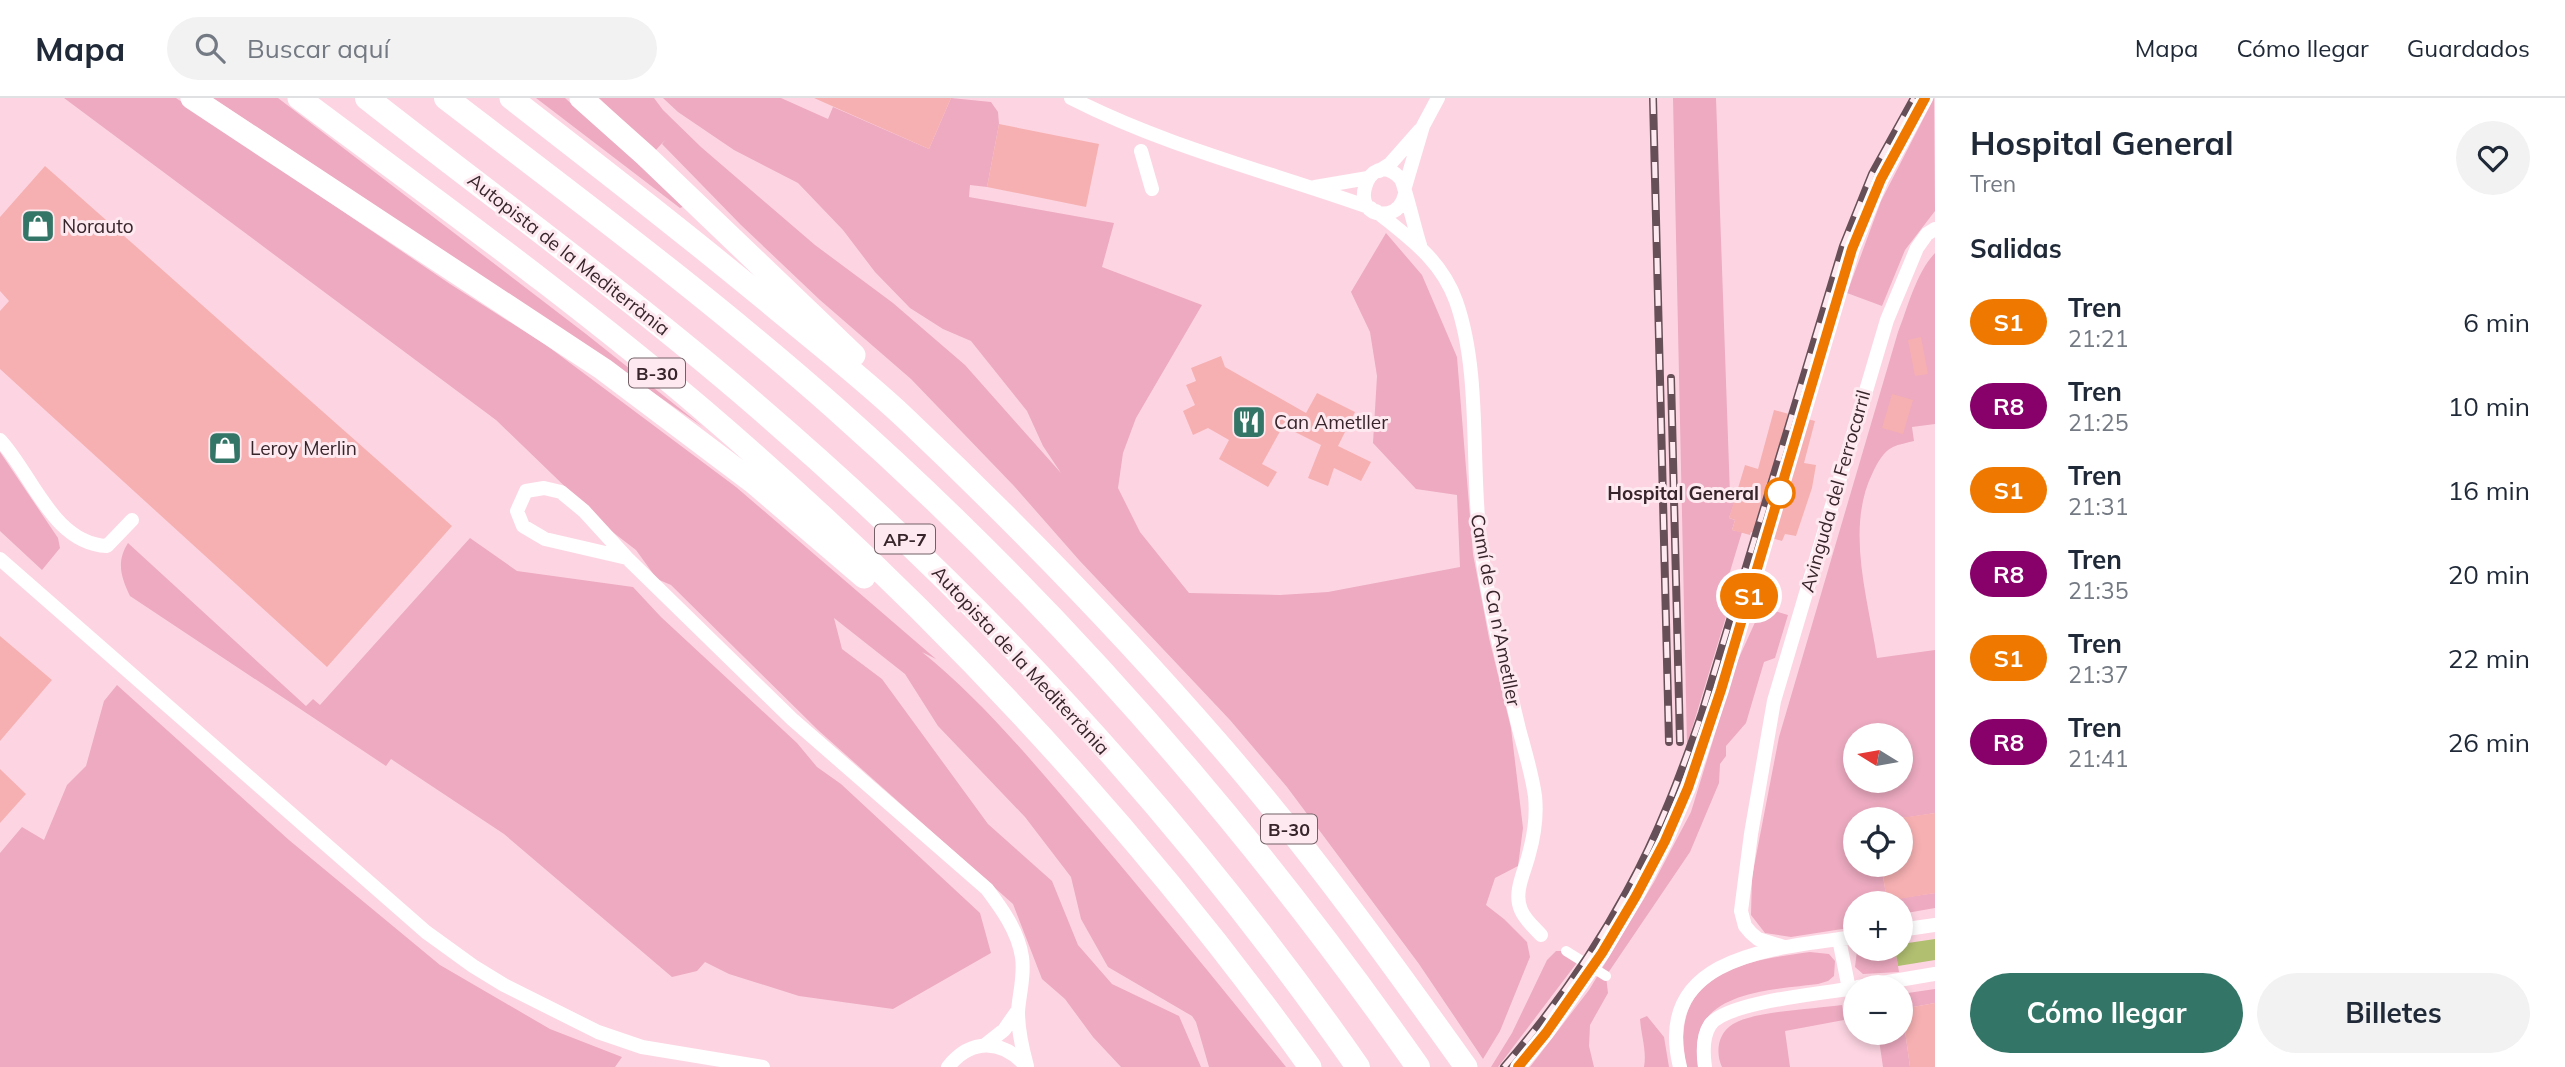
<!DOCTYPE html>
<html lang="es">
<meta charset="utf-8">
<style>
:root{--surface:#fff;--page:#f2f2f3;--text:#1f2937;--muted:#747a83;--line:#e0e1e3;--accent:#337667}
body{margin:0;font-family:Mulish,sans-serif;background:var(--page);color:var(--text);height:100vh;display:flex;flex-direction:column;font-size:26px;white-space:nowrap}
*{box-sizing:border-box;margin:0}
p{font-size:23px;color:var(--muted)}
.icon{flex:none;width:38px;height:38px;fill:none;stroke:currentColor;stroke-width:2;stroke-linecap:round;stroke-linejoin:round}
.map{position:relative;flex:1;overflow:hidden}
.details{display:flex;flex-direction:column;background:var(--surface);width:630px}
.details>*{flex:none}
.badge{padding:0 14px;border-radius:23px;font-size:24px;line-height:46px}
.needle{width:46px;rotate:281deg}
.buttons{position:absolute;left:1843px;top:625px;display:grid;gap:14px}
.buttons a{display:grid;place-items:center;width:70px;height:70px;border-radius:50%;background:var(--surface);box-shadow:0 4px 10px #0003;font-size:35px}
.map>.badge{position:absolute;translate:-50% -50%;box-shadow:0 0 0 4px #fff}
h2{padding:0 35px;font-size:26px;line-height:63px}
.round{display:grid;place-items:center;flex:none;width:74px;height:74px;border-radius:37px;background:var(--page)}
.overview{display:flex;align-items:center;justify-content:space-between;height:119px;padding:0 35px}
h1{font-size:33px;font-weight:700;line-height:52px}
.primary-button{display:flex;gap:14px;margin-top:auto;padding:14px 35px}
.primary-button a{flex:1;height:80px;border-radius:42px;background:var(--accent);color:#fff;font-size:28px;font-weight:700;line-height:80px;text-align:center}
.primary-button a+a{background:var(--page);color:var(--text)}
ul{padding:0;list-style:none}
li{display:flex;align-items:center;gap:21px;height:84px;padding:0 35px}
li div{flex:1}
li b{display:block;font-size:26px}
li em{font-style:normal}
li .badge{min-width:77px;font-weight:700;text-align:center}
header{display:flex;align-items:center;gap:42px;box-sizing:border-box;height:98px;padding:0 35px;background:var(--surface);border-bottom:2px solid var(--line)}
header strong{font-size:33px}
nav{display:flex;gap:38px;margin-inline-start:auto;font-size:24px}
.search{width:490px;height:63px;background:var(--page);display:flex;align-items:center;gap:18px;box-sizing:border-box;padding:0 24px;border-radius:38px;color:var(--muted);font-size:26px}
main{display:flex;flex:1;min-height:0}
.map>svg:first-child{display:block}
.green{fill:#edaac0;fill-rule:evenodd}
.water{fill:#b1bf71}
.building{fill:#f6b0b2}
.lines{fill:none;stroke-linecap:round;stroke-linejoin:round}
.pedestrian{stroke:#fff;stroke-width:10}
.minor{stroke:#fff;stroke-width:14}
.trunk{stroke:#fff;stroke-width:23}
.motorway{stroke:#fff;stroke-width:24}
.rail-casing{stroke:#674f57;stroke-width:8}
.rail{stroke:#fde9ef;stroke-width:5;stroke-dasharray:16;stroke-linecap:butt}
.line-casing{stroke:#fff;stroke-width:16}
.line{stroke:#ef7900;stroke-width:10}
.stop-dot{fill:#fff;stroke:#ef7900;stroke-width:3.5}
.labels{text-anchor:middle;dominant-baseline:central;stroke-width:6;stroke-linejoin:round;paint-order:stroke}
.shield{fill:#fde9ef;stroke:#736066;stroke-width:2}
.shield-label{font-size:18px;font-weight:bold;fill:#38252c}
.poi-label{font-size:19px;fill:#38252c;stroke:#fde9ef;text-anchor:start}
.street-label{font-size:19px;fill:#38252c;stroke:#fde9ef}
.stop-label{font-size:19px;font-weight:bold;fill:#38252c;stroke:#fde9ef;text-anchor:end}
</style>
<header>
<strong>Mapa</strong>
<div class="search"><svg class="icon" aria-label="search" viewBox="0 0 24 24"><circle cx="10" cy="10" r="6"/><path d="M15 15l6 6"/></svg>Buscar aquí</div>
<nav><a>Mapa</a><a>Cómo llegar</a><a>Guardados</a></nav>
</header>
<main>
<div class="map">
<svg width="1935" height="969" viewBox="0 0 1935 969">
<rect width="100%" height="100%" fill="#fdd5e2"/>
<path class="green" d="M64 0H176L450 186 546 247 736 389 936 561 922 554C984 604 1038 670 1090 731 1156 809 1221 889 1286 969H1209L1196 924 1192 918 1108 869 1081 821 1071 779 1025 719 938 628 905 576 834 520 842 551 882 581 988 726 1052 783 1078 847 1112 886 1179 918 1201 969H1121L1093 939 1065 901 1042 881 1013 806 818 632 671 487 657 481 636 452 610 432 496 322Z
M213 0H278L586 236 703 329 574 240Z
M536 0H565L685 108 680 110Z
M599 0H654L663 12 701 49 815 147 893 205 965 267 1061 375 1043 348 1027 313 971 243 943 231 910 210 875 174 843 132 798 85 734 52 678 14 663 0H781L828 21 833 9 929 51 951 0 991 4 998 14 999 26 987 89 970 87 969 99 1114 125 1102 169 1202 207 1136 320 1123 355 1118 390 1140 434 1189 495 1280 497 1328 494 1460 469 1457 397 1416 391 1373 345 1377 278 1370 234 1351 194 1386 135 1422 177 1457 259 1473 456 1489 540 1511 630 1523 730 1518 768 1495 780 1486 807 1504 821 1527 844 1530 859 1500 933 1483 961 1419 866 1287 689 1230 622 1079 462 1014 388 911 281 820 202 741 127 662 46 665 42 655 53Z
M1673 0H1716L1730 397 1736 400 1729 420 1735 422 1732 432 1742 434 1719 510 1728 512 1687 647Z
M1934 0 1935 113 1905 152 1882 208 1847 195 1881 103Z
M1935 155V326L1912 329 1914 343C1907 345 1899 346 1893 349 1883 354 1878 364 1873 374 1845 430 1868 500 1877 560L1935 552V715L1897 721H1855V766L1881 767 1887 802 1935 795V810L1901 816 1900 805H1855V829L1791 839 1765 835 1751 817 1752 779 1779 639 1898 234C1908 209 1916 175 1935 155ZM1855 637H1900V682H1855Z
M0 354 58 440 60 450 42 472 0 433Z
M470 440 517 473 633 489 661 519 797 645 817 669 841 686 980 815 991 855 893 911 799 898 729 876 705 864 697 873 672 879 504 736 391 661 386 668 130 498C121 479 116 464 128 445L306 608 313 601 320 607Z
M1762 509 1788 517 1775 560 1764 564 1746 625 1726 648V658L1720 666 1719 685 1690 754 1606 878 1608 895 1590 927 1589 948 1594 969H1530L1589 892 1654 784 1691 714 1737 564Z
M117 587 289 742 440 867 550 931 622 959 615 969H0V755L22 729 44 742 67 687 86 668 104 603Z
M1860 851H1895L1899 874 1863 876 1855 869 1857 853Z
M1556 853H1566L1579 862 1498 969H1491L1512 935 1547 862Z
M1810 854 1829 856 1835 863 1834 878 1828 883 1818 886C1781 891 1710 892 1699 936 1696 947 1697 958 1698 969H1686C1685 957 1682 943 1684 930 1691 868 1761 861 1810 854Z
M1935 891V905L1902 911 1910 969H1883L1878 935 1900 934 1901 896Z
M1842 907 1844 922 1785 933 1790 969H1722C1715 954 1718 935 1733 926 1754 913 1815 911 1842 907Z
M1647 918 1664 939 1669 969H1644C1647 953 1641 937 1640 921Z"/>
<path class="water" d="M1935 841V862L1898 868 1895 851 1900 850 1901 846Z"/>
<path class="building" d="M814 0H951L929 51Z
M999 26 1099 46 1086 109 987 89Z
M45 68 452 428 327 569 0 271V213L9 203 0 193V119Z
M1921 239 1928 276 1915 278 1908 242Z
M1221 258 1225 269 1306 315 1317 295 1355 314 1338 348 1371 364 1361 383 1334 370 1328 388 1308 380 1321 347 1283 328 1262 366 1277 374 1268 389 1219 361 1229 342 1208 330 1193 337 1183 313 1195 307 1186 287 1196 283 1191 270Z
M1892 296 1913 302 1903 336 1882 330Z
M1774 312 1815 323 1804 365 1816 367 1812 390 1796 438 1785 436 1782 443 1751 434 1750 437 1732 432 1735 422 1729 420 1745 367 1758 371Z
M0 538 52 582 0 643Z
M0 671 26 696 0 725Z
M1935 715V795L1887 803 1881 766H1900V720Z
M1935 905V969H1910L1902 911Z"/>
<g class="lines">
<path class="pedestrian" d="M1566 853 1606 878"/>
<path class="minor" d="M1071 0C1167 49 1270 74 1371 110
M1141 53 1152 91
M1379 73 1390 66 1420 32
M1315 89 1368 80
M1405 89 1423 28 1438 0
M1405 96C1403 105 1398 113 1388 115 1344 123 1368 46 1400 80 1404 84 1416 136 1420 147
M1376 113C1409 140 1441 161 1456 203 1482 276 1470 372 1481 450 1489 510 1505 572 1519 631 1525 653 1532 676 1535 698 1537 717 1534 738 1529 756 1525 773 1513 794 1521 812 1525 822 1534 829 1541 837
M0 342C32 376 53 446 107 448L132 422
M627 460 545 441 523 428 517 413 526 393 544 390 561 394 584 413 627 460 792 621 987 791C1002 811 1018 833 1022 859 1025 878 1019 896 1018 914 1018 933 1022 950 1027 968
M0 461 426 834 473 868 504 887 598 934 642 949 763 969
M1900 832 1935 827
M1839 841 1849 891
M1784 849 1758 841 1751 835 1745 828 1741 813 1751 736 1774 603 1887 222 1917 150 1927 136 1935 131
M1858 889 1935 876
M985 947 1004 932 1018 912
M948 969C971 940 1002 941 1026 968
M1680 969C1652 856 1778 850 1855 839
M1705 969C1703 955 1702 939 1710 927 1725 904 1825 895 1855 890"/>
<path class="trunk" d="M192 0 603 271 753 384 864 479
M299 0C435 102 573 201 702 311 929 505 1136 726 1310 969
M511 0C605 73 699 146 790 222 829 254 869 286 905 320 1017 426 1124 536 1224 652 1311 753 1389 861 1466 969
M581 0 645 57 854 257"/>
<path class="motorway" d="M367 0C497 102 631 199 757 308 983 502 1187 724 1358 969
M446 0C578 101 712 201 836 311 1056 506 1250 729 1418 969"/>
<g class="rail-casing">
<path id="rail" d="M1653 0 1669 644
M1671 280 1680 644
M1639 793 1665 743 1688 690 1713 618 1840 190
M1504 969C1551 915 1593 856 1627 793 1658 737 1681 676 1702 615L1843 148 1872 76 1914 0"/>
</g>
<use href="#rail" class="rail"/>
</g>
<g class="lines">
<g class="line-casing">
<path id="line" d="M1518 969 1546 935 1602 855 1636 798 1665 743 1688 690 1721 592 1852 151 1881 81 1925 0"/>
</g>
<use href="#line" class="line"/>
</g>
<defs>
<g id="shop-square" transform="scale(1.75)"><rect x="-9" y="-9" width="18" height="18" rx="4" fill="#337667" stroke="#fde9ef"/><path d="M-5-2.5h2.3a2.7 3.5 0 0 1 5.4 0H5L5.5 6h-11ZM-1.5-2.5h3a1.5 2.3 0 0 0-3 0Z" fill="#fff"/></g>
<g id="restaurant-square" transform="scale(1.75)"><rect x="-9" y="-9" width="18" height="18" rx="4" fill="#337667" stroke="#fde9ef"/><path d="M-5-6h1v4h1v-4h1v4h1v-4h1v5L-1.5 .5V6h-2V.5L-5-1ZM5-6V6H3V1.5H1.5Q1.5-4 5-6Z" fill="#fff"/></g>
</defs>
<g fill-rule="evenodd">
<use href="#shop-square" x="38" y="128"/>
<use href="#restaurant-square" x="1249" y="324"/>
<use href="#shop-square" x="225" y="350"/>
</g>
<circle class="stop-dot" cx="1780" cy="395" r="14"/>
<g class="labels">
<g class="shield">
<rect x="629" y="260.5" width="56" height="29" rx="5"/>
<rect x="875" y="426.5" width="60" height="29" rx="5"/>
<rect x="1261" y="716.5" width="56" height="29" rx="5"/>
</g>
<g class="shield-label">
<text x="657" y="275">B-30</text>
<text x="905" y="441">AP-7</text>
<text x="1289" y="731">B-30</text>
</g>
<g class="poi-label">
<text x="62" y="128">Norauto</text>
<text x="1274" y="324">Can Ametller</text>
<text x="250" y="350">Leroy Merlin</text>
</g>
<g class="street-label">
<text transform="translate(569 156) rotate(38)">Autopista de la Mediterrània</text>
<text transform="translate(1835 393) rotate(-74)">Avinguda del Ferrocarril</text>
<text transform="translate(1496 512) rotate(79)">Camí de Ca n'Ametller</text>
<text transform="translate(1021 562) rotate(47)">Autopista de la Mediterrània</text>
</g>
<g class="stop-label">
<text x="1759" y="395">Hospital General</text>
</g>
</g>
</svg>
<div class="buttons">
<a><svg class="needle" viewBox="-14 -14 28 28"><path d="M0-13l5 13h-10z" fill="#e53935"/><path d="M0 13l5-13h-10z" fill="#747a83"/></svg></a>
<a><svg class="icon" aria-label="locate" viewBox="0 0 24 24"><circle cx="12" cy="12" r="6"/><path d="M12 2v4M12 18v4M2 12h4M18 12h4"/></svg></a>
<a>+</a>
<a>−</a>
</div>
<b class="badge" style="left:1749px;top:498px;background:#ef7900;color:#fff">S1</b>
</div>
<section class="details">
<div class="overview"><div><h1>Hospital General</h1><p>Tren</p></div><a class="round"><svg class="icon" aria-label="heart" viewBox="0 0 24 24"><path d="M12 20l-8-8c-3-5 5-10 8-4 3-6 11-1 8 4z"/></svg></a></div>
<h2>Salidas</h2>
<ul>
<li><span class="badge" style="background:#ef7900;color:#fff">S1</span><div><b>Tren</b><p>21:21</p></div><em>6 min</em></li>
<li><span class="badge" style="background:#88006a;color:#fff">R8</span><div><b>Tren</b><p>21:25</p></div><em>10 min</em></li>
<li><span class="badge" style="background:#ef7900;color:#fff">S1</span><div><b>Tren</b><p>21:31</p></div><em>16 min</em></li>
<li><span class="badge" style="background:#88006a;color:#fff">R8</span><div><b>Tren</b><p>21:35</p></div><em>20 min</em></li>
<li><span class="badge" style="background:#ef7900;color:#fff">S1</span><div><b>Tren</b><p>21:37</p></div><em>22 min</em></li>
<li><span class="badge" style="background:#88006a;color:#fff">R8</span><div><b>Tren</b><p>21:41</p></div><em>26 min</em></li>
</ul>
<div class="primary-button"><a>Cómo llegar</a><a>Billetes</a></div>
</section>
</main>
